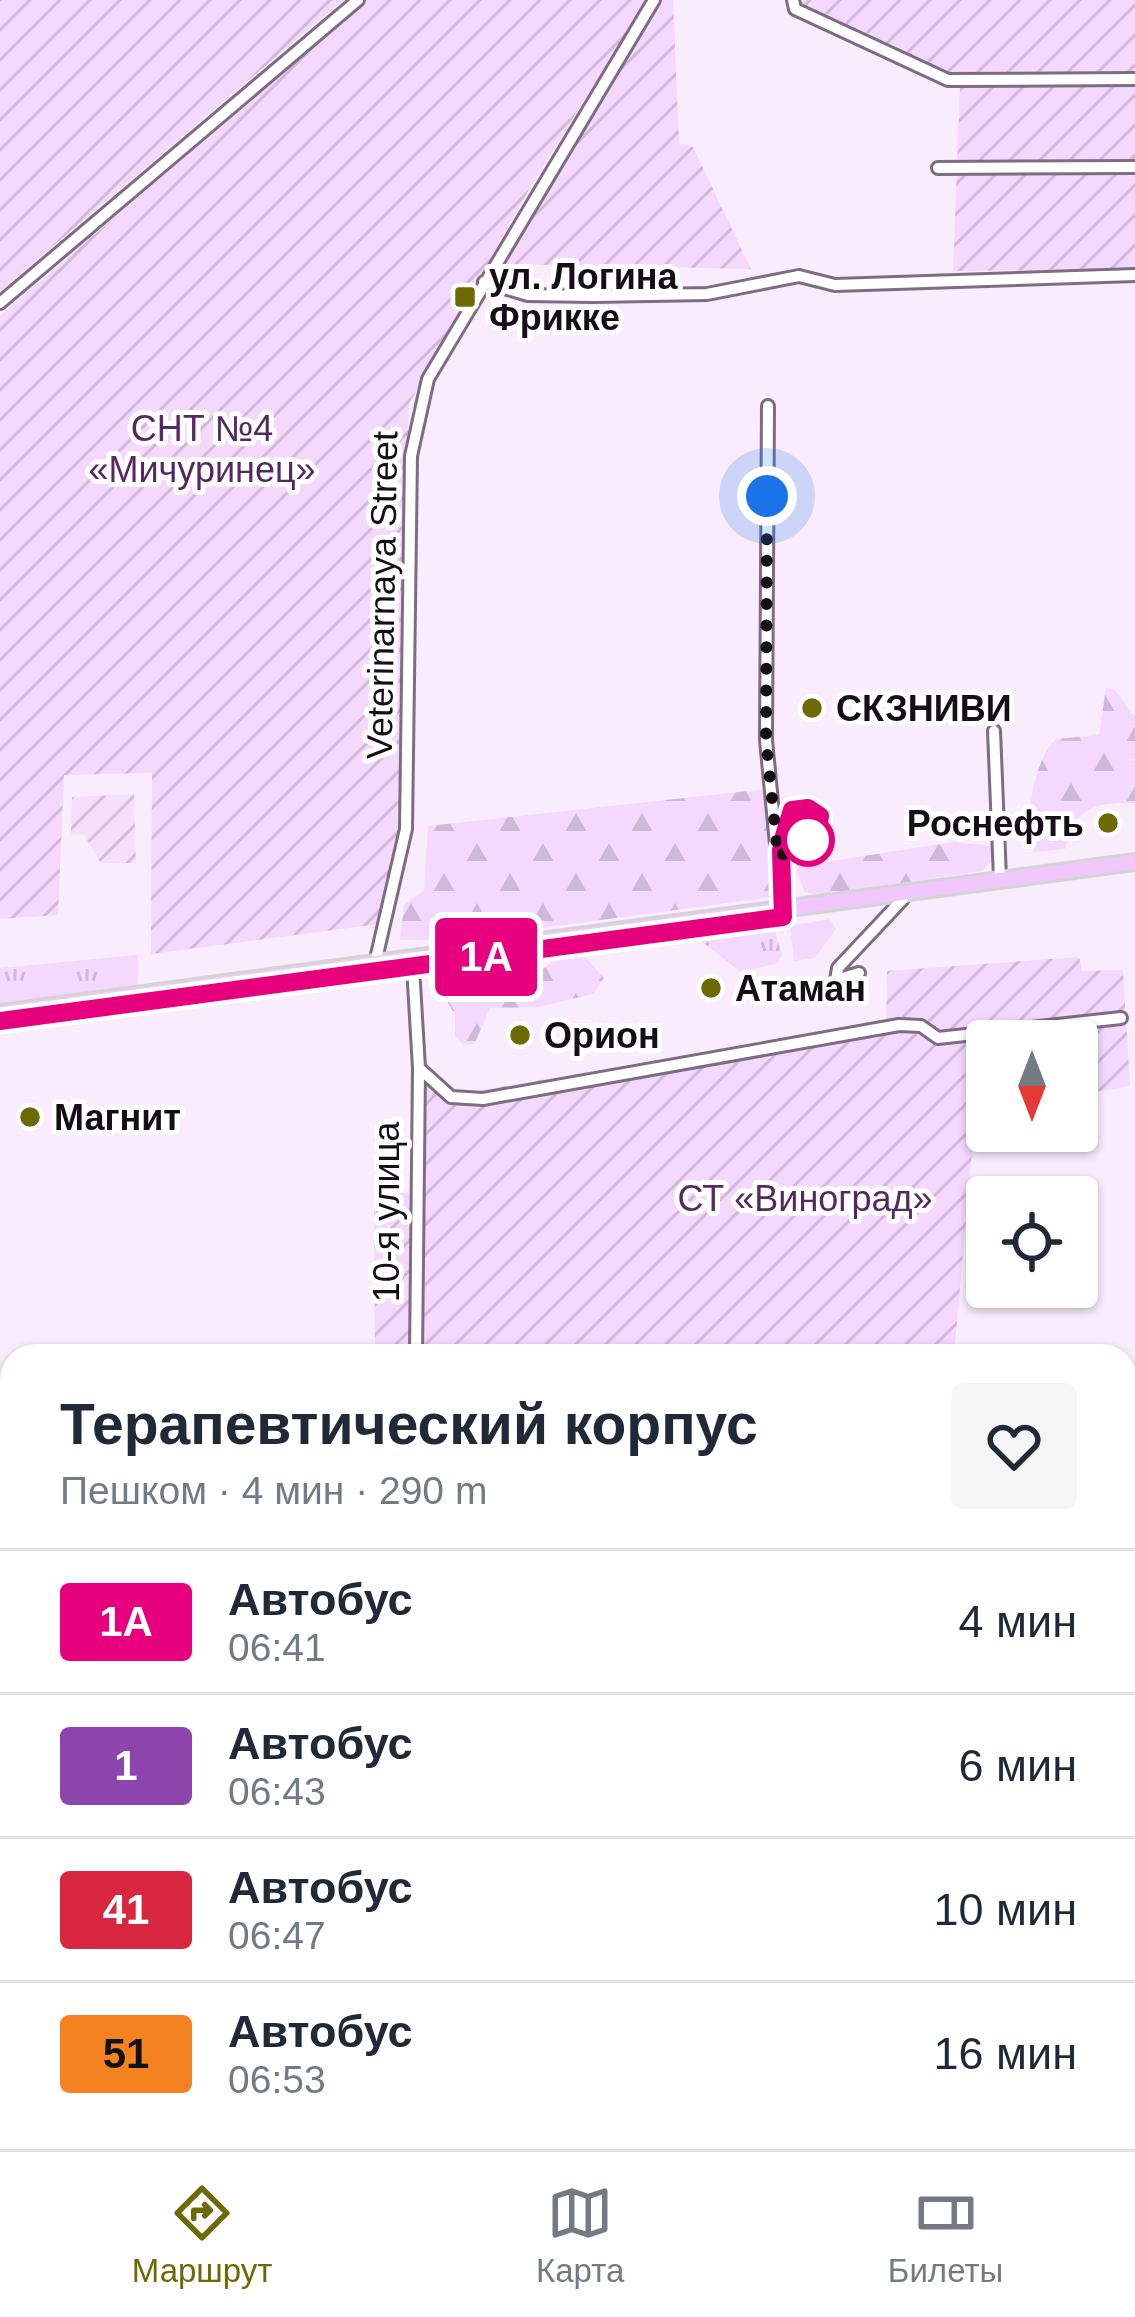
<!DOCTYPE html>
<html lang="ru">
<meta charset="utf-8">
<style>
:root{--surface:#fff;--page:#f6f6f7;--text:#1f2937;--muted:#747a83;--line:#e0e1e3;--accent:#6d6a05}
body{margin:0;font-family:Helvetica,sans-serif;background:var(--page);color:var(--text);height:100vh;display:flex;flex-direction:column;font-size:45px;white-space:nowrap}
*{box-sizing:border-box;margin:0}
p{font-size:39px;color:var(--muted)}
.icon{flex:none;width:66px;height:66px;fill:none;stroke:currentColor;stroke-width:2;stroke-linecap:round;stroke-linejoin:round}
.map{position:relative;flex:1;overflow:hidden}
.panel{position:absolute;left:0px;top:1344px;width:1137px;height:807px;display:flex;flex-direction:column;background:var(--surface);border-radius:36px 36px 0 0;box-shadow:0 3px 9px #0004}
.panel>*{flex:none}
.badge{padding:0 24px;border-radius:9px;font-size:42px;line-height:78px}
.needle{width:78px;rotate:180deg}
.buttons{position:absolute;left:966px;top:1020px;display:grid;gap:24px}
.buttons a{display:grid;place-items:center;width:132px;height:132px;border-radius:12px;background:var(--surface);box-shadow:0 3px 9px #0004;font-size:60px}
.you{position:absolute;width:60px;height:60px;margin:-30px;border:9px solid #fff;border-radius:50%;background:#1a73e8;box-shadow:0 0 0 18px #1a73e833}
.map>.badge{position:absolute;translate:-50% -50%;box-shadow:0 0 0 6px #fff}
.round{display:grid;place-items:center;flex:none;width:126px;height:126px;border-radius:12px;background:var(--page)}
.overview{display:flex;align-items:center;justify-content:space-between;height:204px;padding:0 60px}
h1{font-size:57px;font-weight:800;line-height:90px}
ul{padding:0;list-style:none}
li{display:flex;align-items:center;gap:36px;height:144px;padding:0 60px;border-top:3px solid var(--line)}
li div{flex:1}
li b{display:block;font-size:45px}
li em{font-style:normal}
li .badge{min-width:132px;font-weight:700;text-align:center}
.menu{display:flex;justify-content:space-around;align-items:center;height:168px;border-top:3px solid var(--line);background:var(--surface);font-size:33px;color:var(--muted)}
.menu a{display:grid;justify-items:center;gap:6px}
.menu .selected{color:var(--accent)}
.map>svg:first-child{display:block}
.industrial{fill:url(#industrial-furrows)}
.grass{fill:url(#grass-tufts)}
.forest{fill:url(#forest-firs)}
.garden{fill:url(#garden-furrows)}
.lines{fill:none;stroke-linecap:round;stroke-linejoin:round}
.minor-casing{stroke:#7e6c83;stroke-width:16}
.major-casing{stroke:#d5d4d5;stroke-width:20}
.minor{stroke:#fff;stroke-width:10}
.major{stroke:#f1c8fd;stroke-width:14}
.line-casing{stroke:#fff;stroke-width:27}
.line{stroke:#e6007e;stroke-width:18}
.walk{stroke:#150e17;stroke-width:12;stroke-dasharray:0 21.6}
.poi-dot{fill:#6d6a05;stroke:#fff;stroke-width:4.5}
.stop-dot{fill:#fff;stroke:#e6007e;stroke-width:6}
.labels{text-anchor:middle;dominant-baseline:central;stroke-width:10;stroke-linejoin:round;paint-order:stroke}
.poi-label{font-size:36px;font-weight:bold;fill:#150e17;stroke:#fff;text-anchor:start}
.park-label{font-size:36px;fill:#552863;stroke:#fff}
.street-label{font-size:36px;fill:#150e17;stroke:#fff}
</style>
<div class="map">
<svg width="1135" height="2149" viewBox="0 0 1135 2149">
<defs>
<pattern id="industrial-furrows" width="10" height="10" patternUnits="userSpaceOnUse" patternTransform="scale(3)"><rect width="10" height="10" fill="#f6defe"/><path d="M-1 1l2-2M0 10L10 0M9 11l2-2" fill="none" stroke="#d2bdd9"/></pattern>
<pattern id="grass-tufts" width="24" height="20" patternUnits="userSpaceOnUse" patternTransform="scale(3)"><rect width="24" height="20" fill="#f4d8fd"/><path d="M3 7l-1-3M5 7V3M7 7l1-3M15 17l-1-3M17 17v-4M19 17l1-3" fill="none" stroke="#d0b8d8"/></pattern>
<pattern id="forest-firs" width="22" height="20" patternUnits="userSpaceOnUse" patternTransform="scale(3)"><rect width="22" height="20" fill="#f4d8fd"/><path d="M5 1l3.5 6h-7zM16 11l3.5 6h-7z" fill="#d0b8d8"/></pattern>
<pattern id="garden-furrows" width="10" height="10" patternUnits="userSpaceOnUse" patternTransform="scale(3)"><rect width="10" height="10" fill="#f4d8fd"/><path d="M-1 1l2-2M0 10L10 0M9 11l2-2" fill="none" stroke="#d0b8d8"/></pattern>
</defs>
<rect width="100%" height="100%" fill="#f9edfd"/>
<path class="industrial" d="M134 794 136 863H101L84 835 71 834 72 797Z"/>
<path class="grass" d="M830 919 836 929 815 958 794 961 790 926Z
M773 925 782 955 778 963 741 972 694 936Z
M138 955V990L0 1008V968Z"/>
<path class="forest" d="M1106 688 1114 689 1135 717V758L1129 760 1135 761V803C1095 802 1073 807 1065 849L1035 852C1023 824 1033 760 1056 739L1099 735Z
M766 789 778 883 771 897 452 940H400L404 905 424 891 428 826Z
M954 842 993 846V860L982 871 821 895 804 892 797 869 805 865Z
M584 956 604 978 593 994 538 1007 490 1008 475 1043 464 1046 455 1036V1015L447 1001 459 981C487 979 502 962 531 962L541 971 557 957Z"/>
<path class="garden" d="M0 0H343L0 291Z
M367 0H646L531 186 409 404 398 842 379 924 151 954 152 773 64 775 58 915 0 919V316Z
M663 0H673L679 143 693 147 751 269 502 264Z
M803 0H1135V269L953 271 960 88 801 6Z
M1079 957 1082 971 1123 970 1130 1086 1077 1095V1041H987V1124L974 1130 954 1356H375L374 1194 414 1193 413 1063 452 1095 886 1022 887 971Z
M1126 1701 1135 1703V2149L1012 2146 1014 2139H1125Z
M404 2139H694L690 2149H404Z"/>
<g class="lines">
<g class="minor-casing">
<path id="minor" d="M793 0 795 9 948 80 1135 79
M938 168 1135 167
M484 282 528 295 594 296 707 294 799 276 835 285 1135 275
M0 303 358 0
M768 406 766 740 783 917
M994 731 1000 878
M413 967 419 1068 416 1356
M373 972 406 829 411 456 428 379 654 0
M859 973 836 980 838 968 903 899
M419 1068 451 1097 483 1099 899 1025 921 1026 938 1038 1121 1018"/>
</g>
<g class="major-casing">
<path id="major" d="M0 1013 1135 862"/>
</g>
<use href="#minor" class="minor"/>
<use href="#major" class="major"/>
</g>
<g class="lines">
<g class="line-casing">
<path id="line" d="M0 1021 783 917 781 850 784 841 817 836 820 816 808 808 792 810 784 836"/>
</g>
<use href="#line" class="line"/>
<path class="walk" d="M767 496 766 740 778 857 808 840"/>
</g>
<g class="poi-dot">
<rect x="453" y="285" width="24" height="24" rx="6"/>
<circle cx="812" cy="708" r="12"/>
<circle cx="1108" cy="823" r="12"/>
<circle cx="711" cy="988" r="12"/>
<circle cx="520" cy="1035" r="12"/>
<circle cx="30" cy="1117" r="12"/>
</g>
<circle class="stop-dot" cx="808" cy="840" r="24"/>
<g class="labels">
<g class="poi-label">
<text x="489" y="276">ул. Логина<tspan x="489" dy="41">Фрикке</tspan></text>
<text x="836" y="708">СКЗНИВИ</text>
<text x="1084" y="823" text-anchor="end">Роснефть</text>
<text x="735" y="988">Атаман</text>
<text x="544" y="1035">Орион</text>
<text x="54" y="1117">Магнит</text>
</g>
<g class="park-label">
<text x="202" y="428">СНТ №4<tspan x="202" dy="41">«Мичуринец»</tspan></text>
<text x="805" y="1198">СТ «Виноград»</text>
</g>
<g class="street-label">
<text transform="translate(382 595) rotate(-89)">Veterinarnaya Street</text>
<text transform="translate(386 1212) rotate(-90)">10-я улица</text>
</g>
</g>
</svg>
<div class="buttons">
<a><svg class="needle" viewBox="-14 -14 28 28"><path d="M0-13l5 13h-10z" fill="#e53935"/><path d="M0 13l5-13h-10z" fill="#747a83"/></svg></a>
<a><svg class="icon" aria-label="locate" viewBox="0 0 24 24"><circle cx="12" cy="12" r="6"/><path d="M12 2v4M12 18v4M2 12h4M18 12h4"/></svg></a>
</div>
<div class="you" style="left:767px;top:496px"></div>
<b class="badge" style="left:486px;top:957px;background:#e6007e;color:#fff">1А</b>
<section class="panel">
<div class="overview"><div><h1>Терапевтический корпус</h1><p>Пешком · 4 мин · 290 m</p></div><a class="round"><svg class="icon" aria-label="heart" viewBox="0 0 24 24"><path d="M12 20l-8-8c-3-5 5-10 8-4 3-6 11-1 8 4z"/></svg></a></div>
<ul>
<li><span class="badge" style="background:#e6007e;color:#fff">1А</span><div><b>Автобус</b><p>06:41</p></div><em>4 мин</em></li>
<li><span class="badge" style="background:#8e44ad;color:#fff">1</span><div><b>Автобус</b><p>06:43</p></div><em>6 мин</em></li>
<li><span class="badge" style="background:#d7263d;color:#fff">41</span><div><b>Автобус</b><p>06:47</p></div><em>10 мин</em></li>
<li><span class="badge" style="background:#f58220;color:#111">51</span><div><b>Автобус</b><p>06:53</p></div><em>16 мин</em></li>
</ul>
</section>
</div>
<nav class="menu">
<a class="selected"><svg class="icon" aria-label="directions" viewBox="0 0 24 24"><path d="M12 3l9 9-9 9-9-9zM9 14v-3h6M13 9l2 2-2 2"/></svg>Маршрут</a>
<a><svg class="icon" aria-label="map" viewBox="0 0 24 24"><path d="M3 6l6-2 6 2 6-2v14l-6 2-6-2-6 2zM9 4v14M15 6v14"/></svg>Карта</a>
<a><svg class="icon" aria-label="tickets" viewBox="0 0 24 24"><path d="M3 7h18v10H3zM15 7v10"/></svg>Билеты</a>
</nav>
